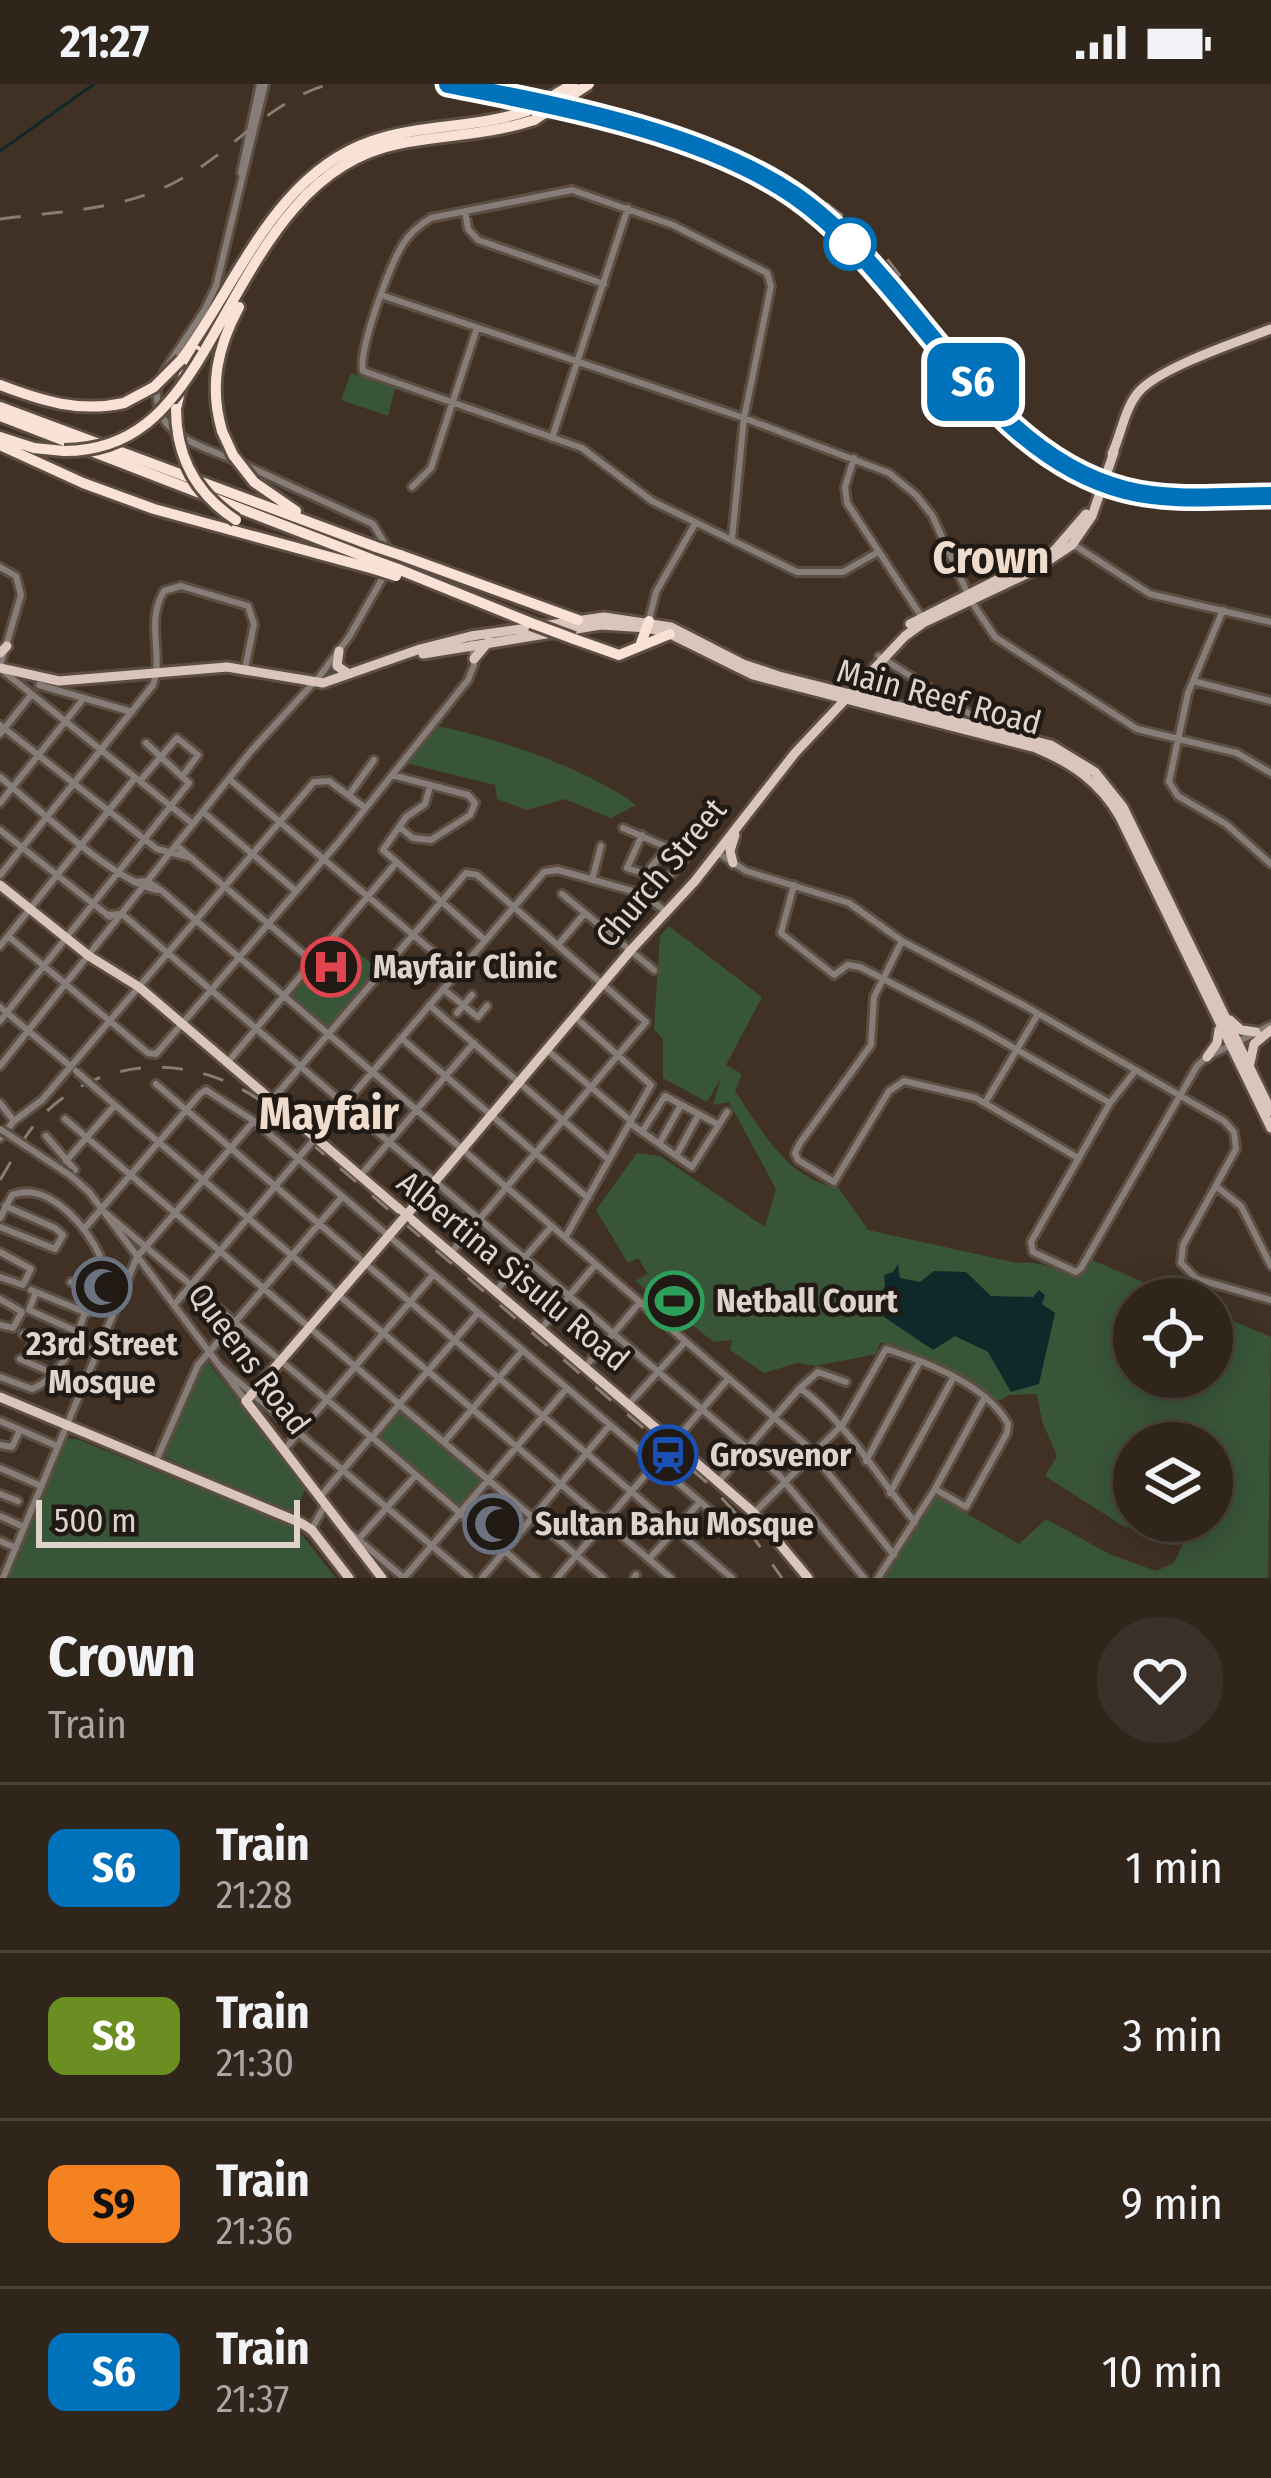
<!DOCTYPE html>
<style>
:root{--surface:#30251b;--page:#3c3128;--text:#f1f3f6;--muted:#a8a5a3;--line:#4b423a}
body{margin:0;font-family:"Fira Sans Condensed",sans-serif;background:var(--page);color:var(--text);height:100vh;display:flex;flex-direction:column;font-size:45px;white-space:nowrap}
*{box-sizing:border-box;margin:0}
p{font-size:39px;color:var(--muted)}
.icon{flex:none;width:66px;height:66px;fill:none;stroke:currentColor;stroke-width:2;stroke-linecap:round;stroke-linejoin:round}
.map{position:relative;height:1494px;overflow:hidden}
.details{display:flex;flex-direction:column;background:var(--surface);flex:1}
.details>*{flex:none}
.badge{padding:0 24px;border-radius:18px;font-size:42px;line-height:78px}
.controls{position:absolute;left:1113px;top:1194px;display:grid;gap:24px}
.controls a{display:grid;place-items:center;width:120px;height:120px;border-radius:50%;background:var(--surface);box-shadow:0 6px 30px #0003,0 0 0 3px var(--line);font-size:60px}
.scale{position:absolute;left:36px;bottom:30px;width:264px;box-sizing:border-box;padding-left:12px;border:6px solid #ded4cc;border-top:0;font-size:33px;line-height:42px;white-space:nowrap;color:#ded4cc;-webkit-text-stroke:9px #211a14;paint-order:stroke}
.map>.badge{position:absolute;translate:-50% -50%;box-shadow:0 0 0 6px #fff}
.round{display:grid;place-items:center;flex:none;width:126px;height:126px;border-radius:63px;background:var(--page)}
.head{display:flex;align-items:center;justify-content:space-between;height:204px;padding:0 48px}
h1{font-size:57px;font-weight:700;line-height:90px}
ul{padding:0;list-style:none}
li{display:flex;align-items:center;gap:36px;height:168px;padding:0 48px;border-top:3px solid var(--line)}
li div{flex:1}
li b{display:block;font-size:45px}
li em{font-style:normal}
li .badge{min-width:132px;font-weight:700;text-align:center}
.status{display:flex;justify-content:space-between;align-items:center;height:84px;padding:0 60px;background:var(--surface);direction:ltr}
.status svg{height:33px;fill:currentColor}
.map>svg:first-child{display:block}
.green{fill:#395538}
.water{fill:#0f282a}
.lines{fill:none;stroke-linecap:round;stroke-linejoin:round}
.stream{stroke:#0f282a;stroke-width:3}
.minor-casing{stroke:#5c4e42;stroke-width:12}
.major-casing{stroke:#5c4e42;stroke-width:15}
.highway-casing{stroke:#5c4e42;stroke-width:16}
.minor{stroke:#877d78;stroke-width:6}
.major{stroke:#d9c5bc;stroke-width:9}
.highway{stroke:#fae1d6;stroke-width:10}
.rail{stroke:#887b70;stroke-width:3;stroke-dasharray:21 21;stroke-linecap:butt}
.minor-bridge-casing{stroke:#5c4e42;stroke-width:12;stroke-linecap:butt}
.major-bridge-casing{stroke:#5c4e42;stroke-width:15;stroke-linecap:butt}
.highway-bridge-casing{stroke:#5c4e42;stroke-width:16;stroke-linecap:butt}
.minor-bridge{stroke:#877d78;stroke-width:6}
.major-bridge{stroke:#d9c5bc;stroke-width:9}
.highway-bridge{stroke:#fae1d6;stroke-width:10}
.line-casing{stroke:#fff;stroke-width:27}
.line{stroke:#0072bc;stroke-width:18}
.stop-dot{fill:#fff;stroke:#0072bc;stroke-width:6}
.labels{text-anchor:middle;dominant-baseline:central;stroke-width:9;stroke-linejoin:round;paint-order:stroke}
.street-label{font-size:33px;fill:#ded4cc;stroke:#211a14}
.poi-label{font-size:33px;font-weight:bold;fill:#ded4cc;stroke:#211a14;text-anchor:start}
.district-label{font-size:45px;font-weight:bold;fill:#f0dccc;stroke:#211a14}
</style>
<div class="status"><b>21:27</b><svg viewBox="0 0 49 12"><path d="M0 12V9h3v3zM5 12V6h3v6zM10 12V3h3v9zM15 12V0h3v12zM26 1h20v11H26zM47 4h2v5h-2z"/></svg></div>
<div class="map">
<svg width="1271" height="1494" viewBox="0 0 1271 1494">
<rect width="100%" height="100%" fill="#403124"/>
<path class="green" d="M351 289 395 304 388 332 341 316Z
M436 642C492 652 591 686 636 721L611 734 565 715 527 726 497 715 495 701 406 679Z
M669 842 762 913 726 981 742 990 735 1007C760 1044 788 1097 838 1103L868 1146 1017 1179C1051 1175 1058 1193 1082 1191L1090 1175 1182 1215H1134V1293H1212V1228L1271 1253 1268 1494H885L935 1411 1019 1460 1046 1435 1109 1470 1156 1487 1174 1479 1194 1437H1212V1359H1134V1429L1126 1444 1045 1392 1057 1372 1042 1337 1037 1310 1009 1311 999 1317 967 1296 887 1259H880L876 1270 816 1282 797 1279 764 1289 730 1266 732 1256 714 1258 635 1197 648 1190 638 1174 628 1179 596 1126 637 1069 660 1072 765 1143 776 1105 729 1018 713 1021 721 994 707 1018 663 994V955L654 945 660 852Z
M339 853 378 885 329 944 290 911 319 878 332 888 342 876 330 865Z
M207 1277 306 1404 293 1431 163 1372 197 1289Z
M400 1326 482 1397 460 1423 378 1352Z
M64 1355H77L290 1441 302 1451 336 1494H7Z"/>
<path class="water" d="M898 1180 900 1194 920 1198 934 1187 966 1188 991 1212 1033 1213 1039 1206 1045 1211 1042 1220 1055 1229 1039 1300 1011 1308 988 1268 955 1252 933 1266 884 1233 879 1213 885 1202 884 1191 893 1188Z"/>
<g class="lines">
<path class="stream" d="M0 67 94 0"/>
<g class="minor-casing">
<path id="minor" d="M241 89 260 0
M465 127 468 145 478 156 604 200
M384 212 744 334 889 389 916 411 932 431 971 517 995 553 1137 645 1237 669 1271 689
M164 287 204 227 216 202 265 0
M157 305C153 350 197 360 231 375
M552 354 628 124
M854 374 845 403 847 419 921 532
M412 403 431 384 477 244
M732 455 744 334 771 202 767 189 673 141 572 106 431 134C419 141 410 149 403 160 390 181 358 266 363 287L582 364 652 417 797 488H843L878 468
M1071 459 1150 510 1271 538
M0 483 16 492 21 511 0 582
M1223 526 1188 609 1169 698 1178 712 1226 740 1271 780
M649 536 656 508 696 438
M879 572 992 644
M3 587 193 740
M1193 597 1271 617
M39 601 132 628
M0 641 157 765 192 774
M0 650 31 611
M392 691 468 711 475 719 470 731 431 756 413 754 399 743
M0 693C37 723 114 798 157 806
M229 695 457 888
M140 697 177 654 198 671 184 690
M430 702 425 720 406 733 383 766 485 856
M349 711 374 676
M0 719 84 614
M203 728 296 807
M623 744 687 772 651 814
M0 746 110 833
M642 751 627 784 648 791
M176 761 313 878
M718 769 746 787 849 819 902 857 1025 922 1224 1037 1234 1048 1236 1065 1183 1161 1181 1179 1197 1195 1271 1216
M0 791 153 601C164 570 145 538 164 507L181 502 248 522 254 540 245 585
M592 796 601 762
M134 798 147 797 162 807 805 1360 894 1471
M794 801 781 849 834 891 848 881 860 883 979 944 1110 1019
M562 810 654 886
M643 810 651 783 669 762
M107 831 122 830 779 1391 864 1494
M8 852 148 969 156 970 337 760 468 596 474 581 471 552
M902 857 874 913 871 961 800 1059 795 1069 798 1076 834 1098 889 1007 904 997 976 1014 1078 1074
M558 861 585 829
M0 862 135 694
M443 905 478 933 487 922
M429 921 608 1075
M0 923 69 981
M457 929 472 911
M0 937 189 699 146 659
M401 954 588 1114
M547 966 631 1037
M228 978 396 779
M0 982 251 667 319 593 349 553 385 490 389 467 373 440 243 380
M1136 986 1110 1019 1031 1158 1033 1168 1076 1188 1081 1184 1197 982 1207 973 1271 941
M156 1000 732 1494
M108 1015 671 1494
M272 1016 466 789 477 791 646 938 451 1169
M0 1019 14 1037
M985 1019 1038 930
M65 1035 398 1319
M631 1040 692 1083 727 1028
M642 1048 665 1012 717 1040
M46 1052 75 1086
M0 1054 14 1037 42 1016 314 698 329 697 364 723
M314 1056 544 788 558 786 643 810 665 827
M659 1060 681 1021
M676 1072 699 1030
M66 1077 115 1021
M71 1092 89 1108 246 1317
M360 1092 474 959
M1217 1103 1241 1122 1271 1182
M102 1126 370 1352
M0 1134 12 1111C49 1097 87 1143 100 1172 89 1212 77 1286 32 1305L0 1293
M0 1143 55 1165 63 1151 55 1144 5 1122
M84 1145 200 1010 206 1006 254 1037 725 1439
M566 1152 651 1001 575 933
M0 1168 31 1185 23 1201 0 1193
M71 1198 88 1205
M31 1206 87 1229
M496 1207 552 1142
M36 1208 29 1226 78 1248
M0 1215 22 1228 13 1244 0 1241
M174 1221 300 1073
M540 1246 596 1180
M23 1250 66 1269
M74 1257 97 1269
M20 1275 50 1288
M24 1277 34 1255
M221 1283 470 1494
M585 1283 640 1218
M800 1304 818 1288 846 1298
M401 1318 478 1229
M628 1321 685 1258
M401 1322 531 1432
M0 1337 57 1362
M373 1352 398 1322
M373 1354 502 1465
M444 1358 522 1267
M673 1359 728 1295
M0 1361 12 1363 20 1346
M284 1366 433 1191
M156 1377 198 1281 342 1113
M866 1377 919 1279
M0 1384 41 1402
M719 1397 800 1304C848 1339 877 1393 915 1438
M890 1409 952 1296
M0 1410 18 1417
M319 1414 370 1354
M754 1429 843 1340 886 1265C927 1278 987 1301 1008 1340L1007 1349 966 1423 935 1405
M0 1432 24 1443
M534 1432 610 1341
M534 1435 603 1494
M347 1446 404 1494
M310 1448 325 1421
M0 1457 16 1464
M356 1458 416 1391
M506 1465 531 1435
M506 1468 536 1494
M649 1475 700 1418
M3 1494 137 1173 254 1037
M404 1494 567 1304
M482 1494 503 1469
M557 1494 655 1380
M634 1494 636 1491
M878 1494 935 1405 985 1313"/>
</g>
<g class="major-casing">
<path id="major" d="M1112 370C1121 351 1124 327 1137 310 1155 285 1240 257 1271 245
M910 540 1054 467 1086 430
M339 567 337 582 349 590
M0 569 7 562
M423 570 601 541 647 544 670 550 753 591 1036 664C1072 679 1100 698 1120 733L1271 1044
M474 575 489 557
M0 584 59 597 227 583 323 599 420 565 471 552 604 533 671 543 743 580 779 592 1051 661 1095 688 1123 723 1271 1027
M733 779 730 767 735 751
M0 801 89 872 139 903 671 1357 754 1429 808 1494
M1230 936 1241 946 1256 948
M1207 973 1217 959 1219 946
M1250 979 1254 960 1271 946
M404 1134 631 866 695 797 795 669 905 552 923 539 1031 488 1072 461 1092 432 1114 368
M0 1313 301 1439 312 1446 349 1494
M382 1494 246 1317 391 1149"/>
</g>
<g class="highway-casing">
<path id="highway" d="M203 269C251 189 295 80 398 60 443 51 489 51 534 36
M181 276C238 200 274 90 372 57 422 40 477 44 527 27
M0 301C42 317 79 329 124 319
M0 323 376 463
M176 325 184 290 196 266
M0 332 376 477
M222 347C209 302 217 264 239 223
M0 353 34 364 64 367
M0 361 83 399 154 425 374 485
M254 398 296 427
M400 471 578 536
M398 485 531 539
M574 555 619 571 670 550
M640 562 649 537"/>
</g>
<use href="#minor" class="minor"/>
<use href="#major" class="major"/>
<use href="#highway" class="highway"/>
<path class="rail" d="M466 0C533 13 596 31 660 52 707 68 753 82 794 111 911 193 984 371 1125 406 1172 418 1223 412 1271 412
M826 119 869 152 902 194
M0 135C61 127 127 126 181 95 235 66 268 17 330 0
M0 1096C13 1075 24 1051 41 1033 104 967 203 969 271 1025L711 1402 739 1433 782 1494"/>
<g class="minor-bridge-casing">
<path id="minor-bridge" d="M76 987 108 1015
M0 1045 71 1092
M300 1072 312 1058"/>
</g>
<g class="major-bridge-casing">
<path id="major-bridge" d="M391 1149 404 1134"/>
</g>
<g class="highway-bridge-casing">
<path id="highway-bridge" d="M527 27 573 0
M534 36 589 0
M124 319 154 303 181 276
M176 325C176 372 196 410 236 436
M222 347 233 371 254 398
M64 367C133 367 170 325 203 269
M376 463 400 471
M376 477 398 485
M374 485 396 492
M531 539 574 555"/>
</g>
<use href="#minor-bridge" class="minor-bridge"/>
<use href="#major-bridge" class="major-bridge"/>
<use href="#highway-bridge" class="highway-bridge"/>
</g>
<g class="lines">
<g class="line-casing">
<path id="line" d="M448 0C558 22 700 47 794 111 913 193 980 369 1125 406 1172 418 1223 412 1271 412"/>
</g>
<use href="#line" class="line"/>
</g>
<defs>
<g id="hospital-ring" transform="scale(3)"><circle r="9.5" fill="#211a14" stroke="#e0444e" stroke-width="1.5"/><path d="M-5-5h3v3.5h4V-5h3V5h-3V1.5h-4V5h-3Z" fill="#e0444e"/></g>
<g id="mosque-ring" transform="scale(3)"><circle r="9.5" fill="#211a14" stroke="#6b7280" stroke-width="1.5"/><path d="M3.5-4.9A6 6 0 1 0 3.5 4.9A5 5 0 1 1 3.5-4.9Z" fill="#6b7280"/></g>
<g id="stadium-ring" transform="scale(3)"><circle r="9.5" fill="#211a14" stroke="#2e9e5b" stroke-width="1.5"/><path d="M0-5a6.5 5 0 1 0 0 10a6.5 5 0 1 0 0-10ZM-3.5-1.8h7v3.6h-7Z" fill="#2e9e5b"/></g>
<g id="station-ring" transform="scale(3)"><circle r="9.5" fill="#211a14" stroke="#1a4fb4" stroke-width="1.5"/><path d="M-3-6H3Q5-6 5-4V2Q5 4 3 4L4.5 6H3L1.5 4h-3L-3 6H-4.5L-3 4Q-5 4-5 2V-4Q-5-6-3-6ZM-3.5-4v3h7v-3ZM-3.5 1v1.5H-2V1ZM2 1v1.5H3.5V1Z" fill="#1a4fb4"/></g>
</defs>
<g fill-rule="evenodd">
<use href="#hospital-ring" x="331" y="883"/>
<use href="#mosque-ring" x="102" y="1203"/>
<use href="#stadium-ring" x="674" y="1217"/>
<use href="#station-ring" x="668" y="1371"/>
<use href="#mosque-ring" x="493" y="1440"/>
</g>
<circle class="stop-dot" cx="850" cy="160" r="24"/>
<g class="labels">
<g class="street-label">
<text transform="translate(939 613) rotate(15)">Main Reef Road</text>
<text transform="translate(661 789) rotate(-50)">Church Street</text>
<text transform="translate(513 1187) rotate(40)">Albertina Sisulu Road</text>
<text transform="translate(249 1275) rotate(53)">Queens Road</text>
</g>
<g class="poi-label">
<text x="373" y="883">Mayfair Clinic</text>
<text x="716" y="1217">Netball Court</text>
<text x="102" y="1260" text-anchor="middle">23rd Street<tspan x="102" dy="38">Mosque</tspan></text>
<text x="710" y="1371">Grosvenor</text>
<text x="535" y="1440">Sultan Bahu Mosque</text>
</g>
<g class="district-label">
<text x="991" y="474">Crown</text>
<text x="329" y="1030">Mayfair</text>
</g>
</g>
</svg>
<div class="controls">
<a><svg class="icon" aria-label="locate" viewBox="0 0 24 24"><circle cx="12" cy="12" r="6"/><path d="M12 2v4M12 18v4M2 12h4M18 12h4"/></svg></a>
<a><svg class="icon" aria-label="layers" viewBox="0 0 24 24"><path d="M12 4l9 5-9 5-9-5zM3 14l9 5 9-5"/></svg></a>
</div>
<div class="scale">500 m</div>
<b class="badge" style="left:973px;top:298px;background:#0072bc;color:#fff">S6</b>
</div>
<section class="details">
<div class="head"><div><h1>Crown</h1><p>Train</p></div><a class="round"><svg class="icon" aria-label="heart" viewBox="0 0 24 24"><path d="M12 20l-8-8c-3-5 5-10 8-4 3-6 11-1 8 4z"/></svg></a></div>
<ul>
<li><span class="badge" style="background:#0072bc;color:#fff">S6</span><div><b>Train</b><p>21:28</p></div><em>1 min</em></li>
<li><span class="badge" style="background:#6b8e23;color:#fff">S8</span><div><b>Train</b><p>21:30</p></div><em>3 min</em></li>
<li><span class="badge" style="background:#f58220;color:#111">S9</span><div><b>Train</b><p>21:36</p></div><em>9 min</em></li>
<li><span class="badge" style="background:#0072bc;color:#fff">S6</span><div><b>Train</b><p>21:37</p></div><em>10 min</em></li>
</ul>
</section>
